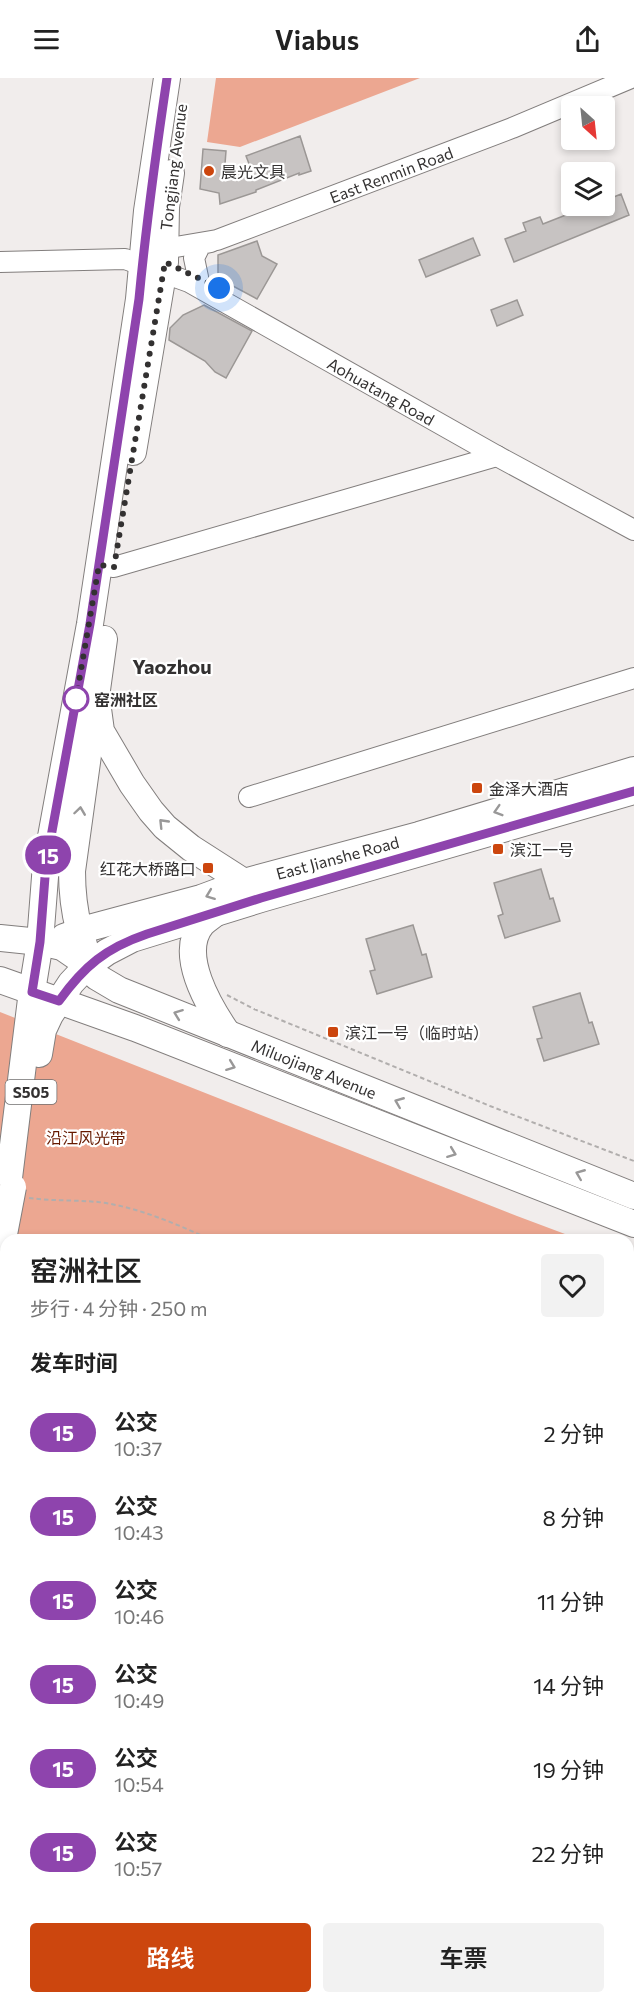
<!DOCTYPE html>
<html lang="zh">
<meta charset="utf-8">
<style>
:root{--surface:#fff;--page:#f2f2f2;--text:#222;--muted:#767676;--accent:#cc460e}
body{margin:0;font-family:Commissioner,"Noto Sans SC",sans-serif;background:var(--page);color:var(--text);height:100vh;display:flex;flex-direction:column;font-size:22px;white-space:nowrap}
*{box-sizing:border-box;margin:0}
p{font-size:20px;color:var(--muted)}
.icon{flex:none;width:33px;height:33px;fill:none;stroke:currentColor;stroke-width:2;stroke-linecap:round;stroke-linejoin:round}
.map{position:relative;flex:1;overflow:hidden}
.side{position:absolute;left:0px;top:1156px;width:634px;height:770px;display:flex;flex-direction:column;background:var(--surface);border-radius:18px 18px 0 0;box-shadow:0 3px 9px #0003}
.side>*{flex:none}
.badge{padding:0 12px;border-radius:20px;font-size:21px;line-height:39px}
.needle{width:39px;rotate:153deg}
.controls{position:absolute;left:561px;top:18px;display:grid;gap:12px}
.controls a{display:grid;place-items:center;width:54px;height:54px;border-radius:6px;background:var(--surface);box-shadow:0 3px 9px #0003;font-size:30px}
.you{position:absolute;width:30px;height:30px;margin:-15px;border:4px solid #fff;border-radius:50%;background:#1a73e8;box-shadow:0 0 0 9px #1a73e833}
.map>.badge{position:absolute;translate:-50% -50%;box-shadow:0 0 0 3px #fff}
h2{padding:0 30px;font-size:22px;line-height:54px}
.round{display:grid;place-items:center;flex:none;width:63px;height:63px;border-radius:6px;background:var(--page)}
.headline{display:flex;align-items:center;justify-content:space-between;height:102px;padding:0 30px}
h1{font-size:28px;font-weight:600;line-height:45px}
.cta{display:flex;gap:12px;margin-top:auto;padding:12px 30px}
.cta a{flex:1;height:69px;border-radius:6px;background:var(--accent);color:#fff;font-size:24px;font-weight:600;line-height:69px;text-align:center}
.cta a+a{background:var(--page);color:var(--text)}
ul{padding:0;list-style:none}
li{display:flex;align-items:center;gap:18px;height:84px;padding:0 30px}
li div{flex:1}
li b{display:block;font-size:22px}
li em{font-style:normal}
li .badge{min-width:66px;font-weight:700;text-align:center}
header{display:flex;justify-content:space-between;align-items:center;height:78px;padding:0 30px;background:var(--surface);font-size:27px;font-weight:600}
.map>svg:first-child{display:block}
.green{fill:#eca791}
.water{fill:#d9856a}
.building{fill:#c7c3c2;stroke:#9b9795;stroke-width:1.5}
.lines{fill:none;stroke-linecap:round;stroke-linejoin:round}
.minor-casing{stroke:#827e7d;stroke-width:22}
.major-casing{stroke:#827e7d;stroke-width:28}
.path{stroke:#b1aead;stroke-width:2;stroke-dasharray:4.5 3;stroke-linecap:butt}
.minor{stroke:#fff;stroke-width:20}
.major{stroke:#fff;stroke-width:26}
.major-bridge-casing{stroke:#827e7d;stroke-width:28;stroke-linecap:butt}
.major-bridge{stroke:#fff;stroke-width:26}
.oneway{stroke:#999898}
.line-casing{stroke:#fff;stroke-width:14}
.line{stroke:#8e44ad;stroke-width:9}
.walk{stroke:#333131;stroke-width:6;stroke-dasharray:0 10.8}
.poi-dot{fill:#cc460e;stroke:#fff;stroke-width:2}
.stop-dot{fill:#fff;stroke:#8e44ad;stroke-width:3}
.labels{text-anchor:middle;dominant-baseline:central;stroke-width:4.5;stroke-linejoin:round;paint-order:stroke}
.shield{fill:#fff;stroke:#706f6f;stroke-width:1.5}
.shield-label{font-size:15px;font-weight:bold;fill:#333131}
.street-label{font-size:16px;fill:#333131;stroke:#fff}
.poi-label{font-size:16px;fill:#333131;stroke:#fff;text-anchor:start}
.stop-label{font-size:16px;font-weight:bold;fill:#333131;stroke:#fff;text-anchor:start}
.park-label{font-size:16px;fill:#661a00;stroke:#fff}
.quarter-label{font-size:20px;font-weight:bold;fill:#333131;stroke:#fff}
</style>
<header><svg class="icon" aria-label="menu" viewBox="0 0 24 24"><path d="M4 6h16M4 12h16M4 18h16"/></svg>Viabus<svg class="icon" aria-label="share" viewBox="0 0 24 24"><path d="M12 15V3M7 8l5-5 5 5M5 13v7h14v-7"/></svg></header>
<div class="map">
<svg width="634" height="1925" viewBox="0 0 634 1925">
<rect width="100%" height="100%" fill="#f1edec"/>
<path class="green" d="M216 0H420L240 69 207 64Z
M0 934 517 1138 581 1162H6L0 1168Z
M629 1179 634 1184V1415L628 1412Z
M0 1715 6 1717V1818L0 1815Z
M213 1920H500L490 1925H220Z"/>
<path class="water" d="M0 1168 6 1172V1717L0 1715Z
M629 1412 634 1415V1925H490L500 1920H628Z"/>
<path class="building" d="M300 58 311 93 299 97V95L256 112V114L220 126 219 115 200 111 203 71 226 73 224 99 251 91 246 78Z
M621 116 629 137 514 184 505 161 526 153 523 145 540 139 543 146 576 133 574 128H604V123Z
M473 160 480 177 426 199 419 182Z
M257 163 262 178 277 186 257 221 218 200V177Z
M517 222 523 237 497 248 491 232Z
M204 227 252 253 226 300 215 294 205 283 169 262 170 250 183 237Z
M541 791 550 821 553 820 560 843 505 860 498 838 503 836 494 805Z
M413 847 422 877 426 876 432 899 377 916 370 893 375 892 366 861Z
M580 915 589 945 592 944 599 966 544 983 537 961 542 960 533 929Z"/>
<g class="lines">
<g class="minor-casing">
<g id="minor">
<path id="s1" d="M152 173 217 162 512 50 631 0"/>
<path id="s2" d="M0 184 125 181 189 204 497 378 634 452"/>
<path d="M198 199 194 180 201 166 211 164"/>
<path d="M99 487 114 489 497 378"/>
<path d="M249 719 634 600"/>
<path d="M0 1873 6 1875"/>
<path d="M107 1920 115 1925"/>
</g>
</g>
<g class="major-casing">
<g id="major">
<path d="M133 374 165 184 166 129 171 95"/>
<path d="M98 631 101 653 132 706 151 733 165 749 191 770 244 804"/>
<path d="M217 834C212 838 206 842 202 846 177 876 210 930 228 956"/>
<path id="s3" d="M64 859 89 850 201 820 244 804 419 757 634 692"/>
<path id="s4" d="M0 860 40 864 62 869 78 880 97 899 119 912 634 1118"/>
<path d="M86 889C88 875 83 864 79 851 74 832 72 813 72 793L104 561"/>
<path d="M0 902 135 950 634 1146"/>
<path d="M39 976 43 952 50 937 71 905 86 889 107 874 132 861 261 821 634 713"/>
<path d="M8 1108 32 913 40 864 46 786 90 546 139 221 147 133 167 0"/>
</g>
</g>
<path class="path" d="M227 917 254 931 490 1028 634 1083
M29 1120C52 1123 76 1122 98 1124 138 1129 176 1146 212 1162
M628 1243 634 1242
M628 1314 634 1315"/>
<use href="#minor" class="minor"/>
<use href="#major" class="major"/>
<g class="major-bridge-casing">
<path id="major-bridge" d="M0 1177 13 1109"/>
</g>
<use href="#major-bridge" class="major-bridge"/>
</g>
<defs><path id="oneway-chevron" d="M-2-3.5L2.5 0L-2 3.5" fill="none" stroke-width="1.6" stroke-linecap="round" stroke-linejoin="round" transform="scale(1.5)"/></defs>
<g class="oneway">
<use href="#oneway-chevron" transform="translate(80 733) rotate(-82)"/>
<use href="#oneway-chevron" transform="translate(498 733) rotate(163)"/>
<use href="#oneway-chevron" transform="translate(163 745) rotate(-134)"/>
<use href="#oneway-chevron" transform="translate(210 817) rotate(159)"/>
<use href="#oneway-chevron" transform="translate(178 936) rotate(-159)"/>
<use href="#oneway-chevron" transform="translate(231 988) rotate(21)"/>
<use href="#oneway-chevron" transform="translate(399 1024) rotate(-158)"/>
<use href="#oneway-chevron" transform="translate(452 1075) rotate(21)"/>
<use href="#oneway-chevron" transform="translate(580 1096) rotate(-158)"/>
</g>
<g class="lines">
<g class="line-casing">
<path id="line" d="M167 0C156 74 146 147 139 221L90 546 46 786 40 864 32 914 59 923C84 888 106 870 147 856L261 820 634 713"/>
</g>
<use href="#line" class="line"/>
<path class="walk" d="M76 621 99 487 114 489 165 184 219 210"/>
</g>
<g class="poi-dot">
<circle cx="209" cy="93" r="6"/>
<rect x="471" y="704" width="12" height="12" rx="3"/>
<rect x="492" y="765" width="12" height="12" rx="3"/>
<rect x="202" y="784" width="12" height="12" rx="3"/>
<rect x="327" y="948" width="12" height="12" rx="3"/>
</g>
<circle class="stop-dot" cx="76" cy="621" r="12"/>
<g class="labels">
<rect class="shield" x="5.5" y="1002" width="51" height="24" rx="4.5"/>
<g class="shield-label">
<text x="31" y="1014">S505</text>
</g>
<g class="street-label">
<text transform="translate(173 89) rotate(-83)">Tongjiang Avenue</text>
<text stroke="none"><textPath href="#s1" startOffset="252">East Renmin Road</textPath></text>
<text stroke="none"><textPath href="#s2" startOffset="414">Aohuatang Road</textPath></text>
<text stroke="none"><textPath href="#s3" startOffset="285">East Jianshe Road</textPath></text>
<text stroke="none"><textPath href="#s4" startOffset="345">Miluojiang Avenue</textPath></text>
</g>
<g class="poi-label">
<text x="221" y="93">晨光文具</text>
<text x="489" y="710">金泽大酒店</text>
<text x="510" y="771">滨江一号</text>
<text x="196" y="790" text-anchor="end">红花大桥路口</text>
<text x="345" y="954">滨江一号（临时站）</text>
</g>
<g class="stop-label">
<text x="94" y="621">窑洲社区</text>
</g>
<g class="park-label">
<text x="86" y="1059">沿江风光带</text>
</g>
<g class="quarter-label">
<text x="172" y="588">Yaozhou</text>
</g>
</g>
</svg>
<div class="controls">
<a><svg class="needle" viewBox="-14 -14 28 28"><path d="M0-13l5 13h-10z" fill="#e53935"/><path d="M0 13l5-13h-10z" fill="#767676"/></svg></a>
<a><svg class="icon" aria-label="layers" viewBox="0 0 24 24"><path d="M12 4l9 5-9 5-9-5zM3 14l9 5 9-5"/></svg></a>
</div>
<div class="you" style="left:219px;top:210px"></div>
<b class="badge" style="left:48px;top:777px;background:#8e44ad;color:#fff">15</b>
<section class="side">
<div class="headline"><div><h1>窑洲社区</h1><p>步行 · 4 分钟 · 250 m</p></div><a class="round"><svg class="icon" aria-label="heart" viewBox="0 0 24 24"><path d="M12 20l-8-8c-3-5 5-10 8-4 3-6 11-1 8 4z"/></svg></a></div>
<h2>发车时间</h2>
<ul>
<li><span class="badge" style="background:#8e44ad;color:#fff">15</span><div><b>公交</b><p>10:37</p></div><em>2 分钟</em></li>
<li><span class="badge" style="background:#8e44ad;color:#fff">15</span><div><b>公交</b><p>10:43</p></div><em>8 分钟</em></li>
<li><span class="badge" style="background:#8e44ad;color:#fff">15</span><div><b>公交</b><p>10:46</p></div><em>11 分钟</em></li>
<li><span class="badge" style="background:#8e44ad;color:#fff">15</span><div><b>公交</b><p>10:49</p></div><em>14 分钟</em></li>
<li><span class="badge" style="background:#8e44ad;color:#fff">15</span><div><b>公交</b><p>10:54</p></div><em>19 分钟</em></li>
<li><span class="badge" style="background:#8e44ad;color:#fff">15</span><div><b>公交</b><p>10:57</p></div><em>22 分钟</em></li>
</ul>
<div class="cta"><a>路线</a><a>车票</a></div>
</section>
</div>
